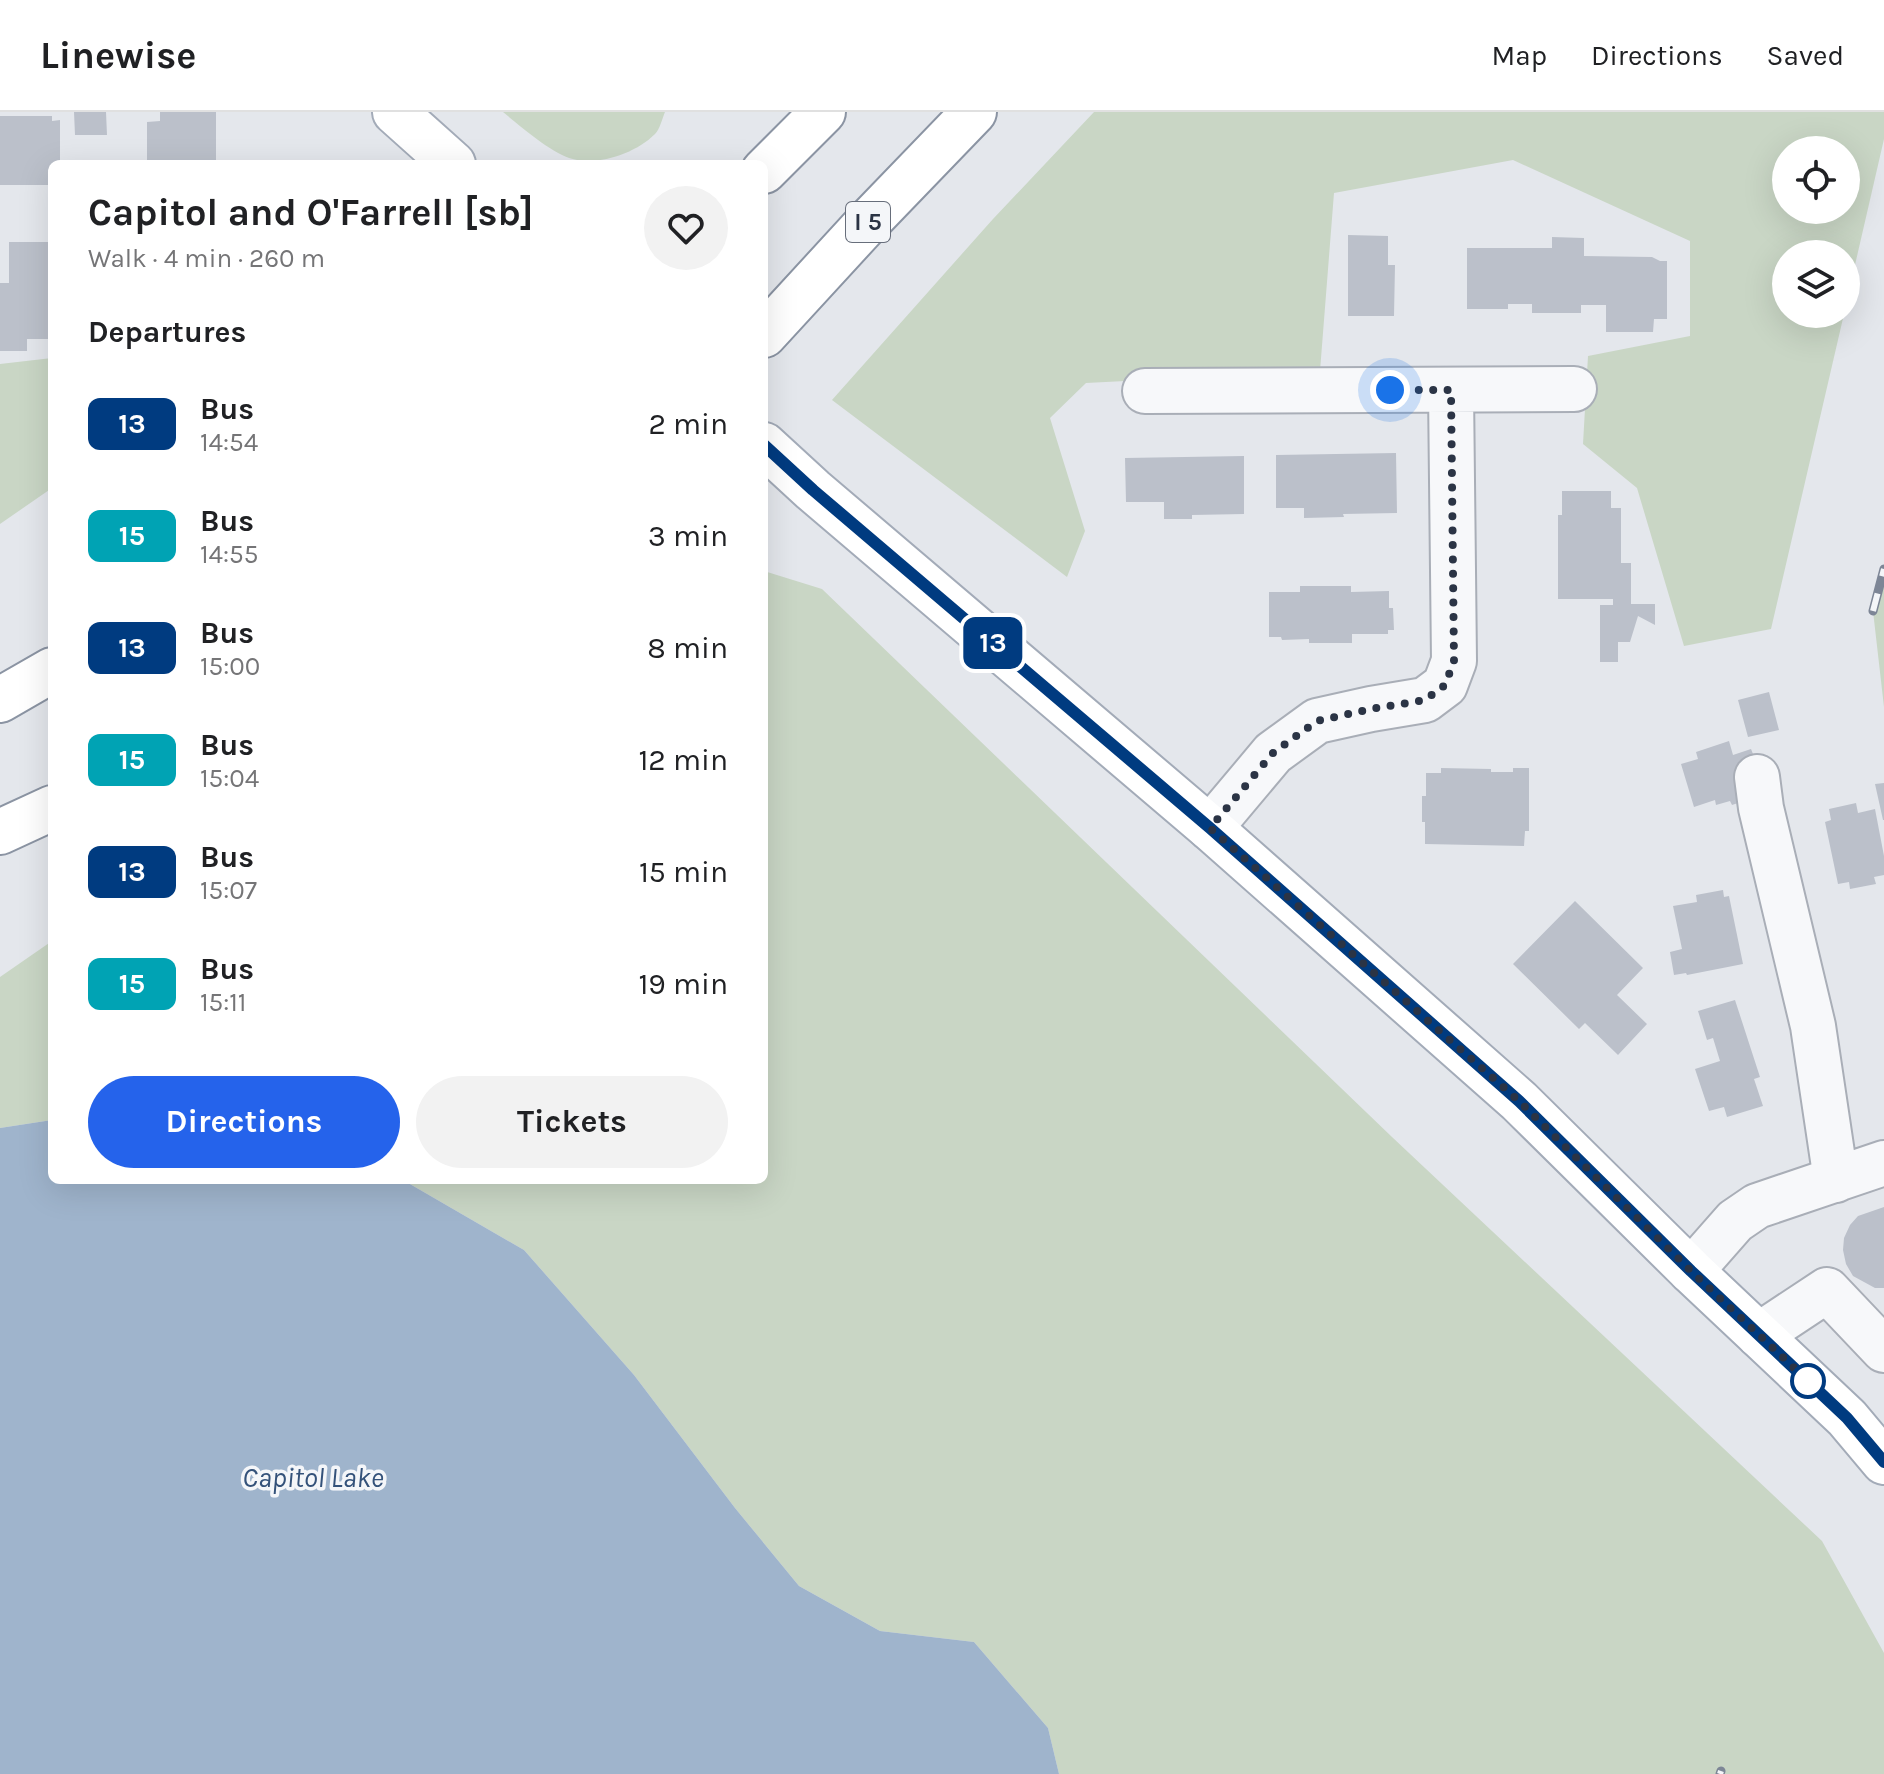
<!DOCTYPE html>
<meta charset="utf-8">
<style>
:root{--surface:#fff;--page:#f2f2f2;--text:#202124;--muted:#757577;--line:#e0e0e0;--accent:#2563eb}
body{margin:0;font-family:Karla,sans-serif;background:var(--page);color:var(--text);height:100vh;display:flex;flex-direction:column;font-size:30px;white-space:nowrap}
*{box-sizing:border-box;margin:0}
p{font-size:26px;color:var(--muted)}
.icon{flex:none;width:44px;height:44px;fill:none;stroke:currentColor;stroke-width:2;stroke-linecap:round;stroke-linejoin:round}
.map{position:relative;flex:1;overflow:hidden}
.sheet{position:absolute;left:48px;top:48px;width:720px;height:1024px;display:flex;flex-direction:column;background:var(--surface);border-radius:12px;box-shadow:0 8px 32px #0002}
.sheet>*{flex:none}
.badge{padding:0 16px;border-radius:12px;font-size:28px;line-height:52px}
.controls{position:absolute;left:1772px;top:24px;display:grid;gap:16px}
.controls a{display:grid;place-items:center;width:88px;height:88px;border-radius:50%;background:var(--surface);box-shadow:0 8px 32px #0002;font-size:40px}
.you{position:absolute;width:40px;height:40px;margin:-20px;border:6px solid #fff;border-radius:50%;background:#1a73e8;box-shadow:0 0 0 12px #1a73e833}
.map>.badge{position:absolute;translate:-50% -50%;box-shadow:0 0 0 4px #fff}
h2{padding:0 40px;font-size:30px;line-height:72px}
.round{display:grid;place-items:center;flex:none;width:84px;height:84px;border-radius:42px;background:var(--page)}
.head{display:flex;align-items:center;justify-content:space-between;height:136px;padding:0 40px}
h1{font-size:38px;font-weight:700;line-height:60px}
.button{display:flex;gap:16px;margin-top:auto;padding:16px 40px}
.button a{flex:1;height:92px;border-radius:48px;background:var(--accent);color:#fff;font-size:32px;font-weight:700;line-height:92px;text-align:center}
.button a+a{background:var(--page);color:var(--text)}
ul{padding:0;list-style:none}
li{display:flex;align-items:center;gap:24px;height:112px;padding:0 40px}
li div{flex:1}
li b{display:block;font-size:30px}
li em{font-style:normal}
li .badge{min-width:88px;font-weight:700;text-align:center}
header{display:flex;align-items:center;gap:48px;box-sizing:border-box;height:112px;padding:0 40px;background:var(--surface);border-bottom:2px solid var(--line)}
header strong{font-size:38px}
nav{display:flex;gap:44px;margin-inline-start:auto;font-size:28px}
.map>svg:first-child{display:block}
.green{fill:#c9d6c5;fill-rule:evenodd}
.water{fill:#9fb4cc}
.building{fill:#bbc0ca}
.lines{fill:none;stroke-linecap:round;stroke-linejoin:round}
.minor-casing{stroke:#a9aeb7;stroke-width:48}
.major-casing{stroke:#a3abb8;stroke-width:48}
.highway-casing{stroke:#8b94a3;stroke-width:48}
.minor{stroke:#f7f8fa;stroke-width:44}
.major{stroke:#fff;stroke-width:44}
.highway{stroke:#fff;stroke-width:44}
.rail-casing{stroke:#7d8696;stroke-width:9}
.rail{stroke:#f4f6f9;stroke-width:6;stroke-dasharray:18;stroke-linecap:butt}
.line-casing{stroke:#fff;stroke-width:18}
.line{stroke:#003b80;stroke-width:12}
.walk{stroke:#2b3445;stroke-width:8;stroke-dasharray:0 14.4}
.stop-dot{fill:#fff;stroke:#003b80;stroke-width:4}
.labels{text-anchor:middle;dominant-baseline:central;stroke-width:7;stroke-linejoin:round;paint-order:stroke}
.shield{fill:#f4f6f9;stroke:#676e7b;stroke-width:2}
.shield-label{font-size:24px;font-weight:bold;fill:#2b3445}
.water-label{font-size:28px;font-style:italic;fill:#34527a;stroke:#f4f6f9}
</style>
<header>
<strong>Linewise</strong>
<nav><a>Map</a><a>Directions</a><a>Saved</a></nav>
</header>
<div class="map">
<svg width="1884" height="1662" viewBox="0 0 1884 1662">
<rect width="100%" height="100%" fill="#e4e7ec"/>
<path class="green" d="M503 0H665C662 7 660 17 655 22 635 42 596 55 569 46 548 38 520 14 503 0Z
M1094 0H1884V27L1846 192V142H1786V202H1844L1771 517 1684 534 1637 376 1583 332 1588 244 1690 224V129L1513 48 1334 81 1320 259 1086 271 1050 306 1085 419 1067 465 832 288 993 107ZM1786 38H1846V98H1786Z
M52 246V376L0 412V252Z
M1884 457V595L1873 499Z
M764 459 822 477 1392 1025 1822 1429 1884 1541V1662H1059L1048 1616 974 1530 880 1519 799 1474 735 1396 634 1263 524 1138 403 1068H764Z
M52 829V1008L0 1016V865Z"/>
<path class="water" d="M52 1008V1068H403L524 1138 634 1263 735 1396 799 1474 880 1519 974 1530 1048 1616 1059 1662H0V1016Z"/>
<path class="building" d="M74 0H106L107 23H75Z
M160 0H216V50H212V52H147V10L160 9Z
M0 4H52V9L60 8V52H52V73H0Z
M1348 123 1388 124V153H1395L1394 204H1348Z
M1552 125 1584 126V144L1652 145 1660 149H1667V207H1654L1653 220H1606V193H1581V201H1532V192H1508V197H1467V136H1552Z
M9 130H52V227H27V239H0V171H9Z
M1396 341 1397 401 1343 402 1344 405 1304 406V396H1276V343Z
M1244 344V402L1192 403V407H1164V390H1126L1125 346Z
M1562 379H1611V396H1621V451H1631V492H1655V513L1638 504 1630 530H1618V550H1600V493H1613V487H1558V403H1562Z
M1300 474H1351V480L1389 479V496H1393L1394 518H1388V522H1352V531H1309V527L1282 528 1281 525H1269V480H1300Z
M1769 580 1779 618 1748 625 1738 588Z
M1729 629 1733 643 1751 637 1757 652 1744 689 1732 693 1730 689 1716 693 1715 688 1694 695 1681 652 1698 647 1696 640Z
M1441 656 1491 657V660H1513V656H1529V719H1525L1524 734 1425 732V710H1422V684H1426V661H1441Z
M1884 671V708H1883L1875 672Z
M1856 691 1858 701 1875 697 1884 744V763L1874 765 1876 772 1850 777 1849 770 1838 772 1825 710 1831 708 1829 697Z
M1723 778 1724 785 1729 784 1743 852 1687 863 1686 861 1674 863 1670 840 1682 837 1673 794 1697 790 1696 783Z
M1575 789 1643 856 1617 883 1647 912 1618 943 1585 911 1579 917 1513 852Z
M1735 888 1760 965 1754 967 1763 994 1727 1005 1724 995 1709 999 1695 957 1720 949 1713 926 1707 928 1698 899Z
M1884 1095V1176H1875L1853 1164 1846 1152 1843 1138 1844 1126 1850 1113 1858 1104Z"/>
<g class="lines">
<g class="minor-casing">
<path id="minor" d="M1145 279 1574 277
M1757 665 1761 696 1813 914 1836 1068
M1210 716 1273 641 1317 609 1371 597 1425 588 1445 573 1454 549 1451 278
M1691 1159 1735 1109 1757 1094 1884 1051
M1759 1223 1827 1178 1884 1238"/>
</g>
<g class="major-casing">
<path id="major" d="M395 0 453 52
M764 333 813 378 1210 716 1519 989 1691 1159 1847 1306 1884 1350"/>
</g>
<g class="highway-casing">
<path id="highway" d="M764 59 823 0
M764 223 867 111 974 0
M0 588 52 558
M0 720 52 696"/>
</g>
<use href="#minor" class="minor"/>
<use href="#major" class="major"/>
<use href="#highway" class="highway"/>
<g class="rail-casing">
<path id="rail" d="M1873 499 1884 457
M1720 1662 1721 1659"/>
</g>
<use href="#rail" class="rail"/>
</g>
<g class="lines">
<g class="line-casing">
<path id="line" d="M764 333 813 378 1210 716 1519 989 1691 1159 1847 1306 1884 1350"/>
</g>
<use href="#line" class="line"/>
<path class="walk" d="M1390 278H1451L1454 549 1445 573 1425 588 1371 597 1317 609 1273 641 1210 716 1519 989 1691 1159 1808 1269"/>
</g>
<circle class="stop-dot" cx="1808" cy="1269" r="16"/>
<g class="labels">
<rect class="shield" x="846" y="90" width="44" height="40" rx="6"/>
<g class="shield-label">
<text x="868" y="110">I 5</text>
</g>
<g class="water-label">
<text x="313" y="1365">Capitol Lake</text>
</g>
</g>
</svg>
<div class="controls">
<a><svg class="icon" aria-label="locate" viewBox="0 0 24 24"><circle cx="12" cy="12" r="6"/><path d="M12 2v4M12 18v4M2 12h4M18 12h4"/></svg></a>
<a><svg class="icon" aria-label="layers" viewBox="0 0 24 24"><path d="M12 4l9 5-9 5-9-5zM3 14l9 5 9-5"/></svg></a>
</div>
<div class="you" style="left:1390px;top:278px"></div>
<b class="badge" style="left:993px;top:531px;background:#003b80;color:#fff">13</b>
<section class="sheet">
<div class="head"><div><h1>Capitol and O'Farrell [sb]</h1><p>Walk · 4 min · 260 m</p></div><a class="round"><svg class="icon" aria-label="heart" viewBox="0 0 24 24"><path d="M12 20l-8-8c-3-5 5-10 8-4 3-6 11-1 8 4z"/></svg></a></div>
<h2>Departures</h2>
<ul>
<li><span class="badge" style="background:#003b80;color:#fff">13</span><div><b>Bus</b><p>14:54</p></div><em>2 min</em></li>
<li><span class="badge" style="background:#00a3b4;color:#fff">15</span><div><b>Bus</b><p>14:55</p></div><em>3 min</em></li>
<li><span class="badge" style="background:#003b80;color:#fff">13</span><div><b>Bus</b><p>15:00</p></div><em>8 min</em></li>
<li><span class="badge" style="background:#00a3b4;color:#fff">15</span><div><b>Bus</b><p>15:04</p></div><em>12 min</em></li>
<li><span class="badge" style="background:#003b80;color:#fff">13</span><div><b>Bus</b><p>15:07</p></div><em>15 min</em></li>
<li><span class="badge" style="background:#00a3b4;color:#fff">15</span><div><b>Bus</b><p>15:11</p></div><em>19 min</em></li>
</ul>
<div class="button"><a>Directions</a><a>Tickets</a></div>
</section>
</div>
